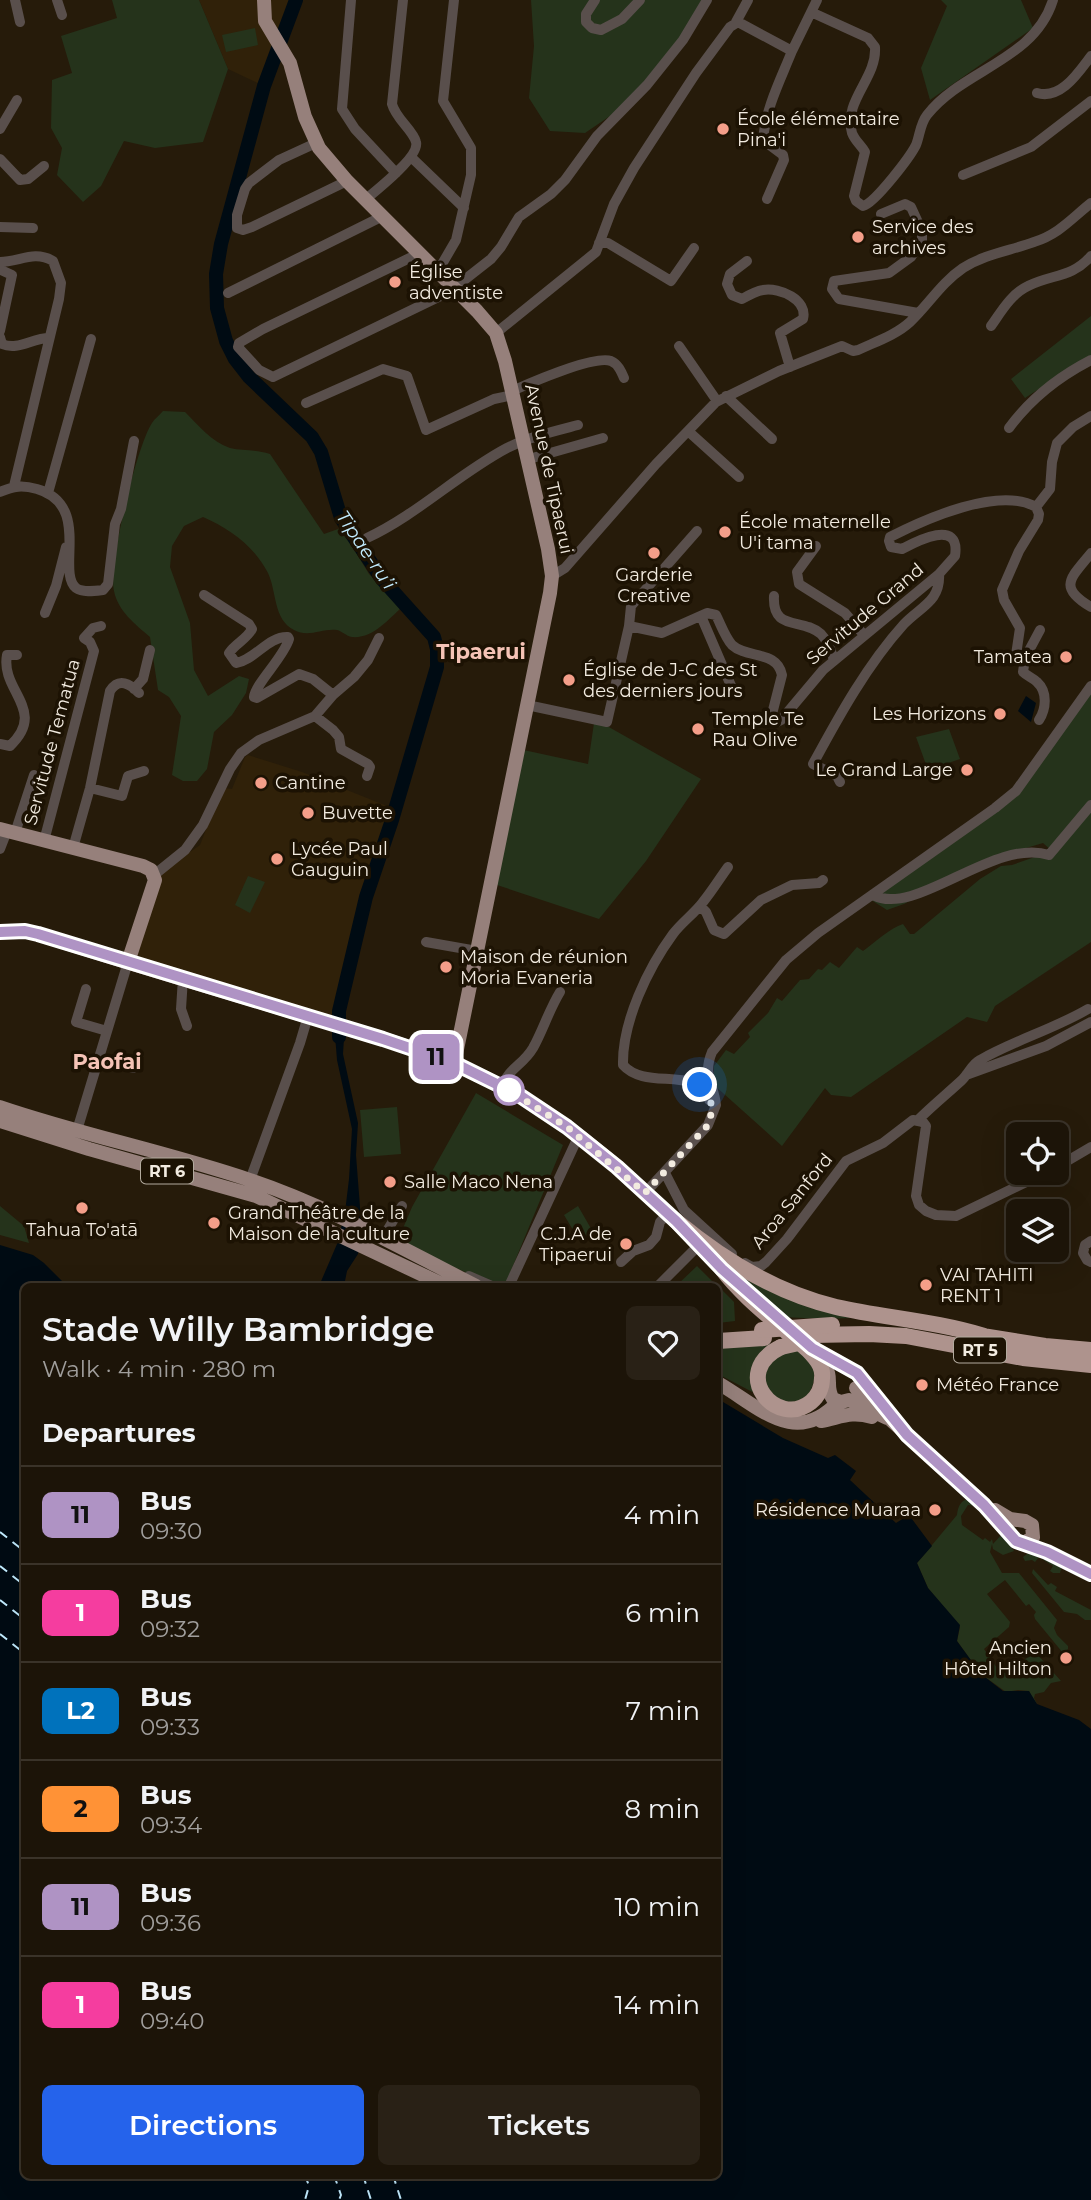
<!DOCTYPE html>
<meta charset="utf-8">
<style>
:root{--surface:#1c1408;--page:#292116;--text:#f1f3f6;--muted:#a09e9c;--line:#3a3329;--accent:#2563eb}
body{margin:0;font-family:Montserrat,sans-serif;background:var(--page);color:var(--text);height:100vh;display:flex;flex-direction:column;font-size:26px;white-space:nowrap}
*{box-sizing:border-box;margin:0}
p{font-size:23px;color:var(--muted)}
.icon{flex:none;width:38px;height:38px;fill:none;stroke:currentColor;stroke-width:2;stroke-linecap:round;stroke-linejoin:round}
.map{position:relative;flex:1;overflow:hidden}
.panel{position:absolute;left:21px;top:1283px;width:700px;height:896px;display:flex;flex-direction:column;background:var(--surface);border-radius:10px;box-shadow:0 7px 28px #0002,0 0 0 2px var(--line)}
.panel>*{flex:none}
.badge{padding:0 14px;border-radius:10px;font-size:24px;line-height:46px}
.controls{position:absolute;left:1006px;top:1122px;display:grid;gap:14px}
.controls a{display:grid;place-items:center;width:63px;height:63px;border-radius:10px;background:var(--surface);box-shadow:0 7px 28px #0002,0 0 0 2px var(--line);font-size:35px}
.you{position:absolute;width:35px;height:35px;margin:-18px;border:5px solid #fff;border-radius:50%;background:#1a73e8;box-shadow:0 0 0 10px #1a73e833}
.map>.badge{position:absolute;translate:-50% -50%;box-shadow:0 0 0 4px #fff}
h2{padding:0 21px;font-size:26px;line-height:63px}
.round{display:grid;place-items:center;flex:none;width:74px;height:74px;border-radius:10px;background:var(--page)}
.summary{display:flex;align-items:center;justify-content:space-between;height:119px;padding:0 21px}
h1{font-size:33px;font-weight:600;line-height:52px}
.cta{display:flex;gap:14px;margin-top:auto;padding:14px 21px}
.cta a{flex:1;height:80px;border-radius:10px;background:var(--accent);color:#fff;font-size:28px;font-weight:600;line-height:80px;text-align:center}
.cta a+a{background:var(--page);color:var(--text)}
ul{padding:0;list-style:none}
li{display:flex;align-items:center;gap:21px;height:98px;padding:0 21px;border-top:2px solid var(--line)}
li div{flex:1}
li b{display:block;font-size:26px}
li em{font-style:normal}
li .badge{min-width:77px;font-weight:700;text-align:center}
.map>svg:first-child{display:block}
.built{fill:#302109}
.green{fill:#25331b}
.water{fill:#000b13}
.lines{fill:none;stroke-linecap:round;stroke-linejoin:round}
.river{stroke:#000b13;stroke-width:14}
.ferry{stroke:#c2ecff;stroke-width:2;stroke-dasharray:9 7;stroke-linecap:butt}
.minor{stroke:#594f4c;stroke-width:10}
.major{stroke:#96807b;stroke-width:14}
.highway{stroke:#ae938d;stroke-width:16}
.highway-bridge{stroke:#ae938d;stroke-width:16}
.line-casing{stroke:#fff;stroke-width:16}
.line{stroke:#af93c4;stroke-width:10}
.walk{stroke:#f2ebe0;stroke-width:7;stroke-dasharray:0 12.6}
.poi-dot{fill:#f49e89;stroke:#1c1203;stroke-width:2.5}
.stop-dot{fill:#fff;stroke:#af93c4;stroke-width:3.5}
.labels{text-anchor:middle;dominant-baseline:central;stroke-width:7;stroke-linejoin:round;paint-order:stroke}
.shield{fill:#1c1203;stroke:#b2aa9e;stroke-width:2}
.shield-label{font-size:16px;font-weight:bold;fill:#f2ebe0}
.poi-label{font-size:18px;fill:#f2ebe0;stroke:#1c1203;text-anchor:start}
.street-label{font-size:18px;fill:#f2ebe0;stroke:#1c1203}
.water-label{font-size:19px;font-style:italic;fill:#c2ecff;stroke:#1c1203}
.quarter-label{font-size:21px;font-weight:bold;fill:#f5c3b6;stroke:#1c1203}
</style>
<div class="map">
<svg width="1091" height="2200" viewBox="0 0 1091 2200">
<rect width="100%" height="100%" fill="#261b0a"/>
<path class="built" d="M199 0H296L264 86 228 69Z
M248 755 302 772 392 808 362 893 352 933 337 1030 130 964 160 873 200 845 221 791 224 788 232 789 245 757Z"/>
<path class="green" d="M112 0H199L228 69 203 142 155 148 124 141 101 186 83 202 57 175 62 148 51 128 52 80 72 73 61 36 117 18Z
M531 0H709L635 99 585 133 550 131 529 98 534 46Z
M941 0H1021L1033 28 930 100 921 68 947 6Z
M255 28 258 45 226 52 222 35Z
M1091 316V355L1025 398 1011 379Z
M163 411 185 412C198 425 212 442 230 448 242 451 255 449 270 454L324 534 341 528 369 574 401 608C388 620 372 639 352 637 346 636 342 631 337 630 322 628 309 638 294 630 273 619 277 592 268 573 254 546 230 529 203 517L184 526 172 546 170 567 190 623 194 670 208 696 239 676 249 679 246 693 232 715 214 732 207 769 197 781H183L172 775 181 716 169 697 158 690 150 637C135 624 118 611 114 591 108 565 137 445 152 423 155 418 160 415 163 411Z
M1091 684V942L995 1006 987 1022 967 1017 851 1097 831 1095 825 1088 782 1146 714 1085V1066L726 1050 734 1054 750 1037 748 1033 768 1013 777 998 782 1001 800 980 809 979 818 969 822 970 830 962 839 968 857 947 863 951C874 943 890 928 903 924L910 934H914L980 879 1001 866 1012 865 1052 851 1043 843 989 859 904 904 887 910 868 898 1010 796Z
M594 723 607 726 701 779 646 861 599 919 491 883 519 749 588 764Z
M949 729 960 759 928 770 916 737Z
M248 876 265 882 250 913 235 905Z
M476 1093 563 1145 505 1285 493 1284 414 1250 398 1240 412 1207Z
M397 1107 401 1154 364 1157 360 1110Z
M0 1206 24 1226 29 1243 0 1235Z
M578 1206 593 1232 579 1240 564 1215Z
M697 1266 717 1286H676Z
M732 1273 751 1281 877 1317 824 1319 783 1317Z
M718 1286 734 1302 735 1321 718 1323Z
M770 1343 762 1397 718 1374V1346Z
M792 1347 804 1353 815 1372C814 1380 813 1388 808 1394 795 1410 767 1400 765 1380 764 1375 765 1369 765 1363Z
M969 1499 976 1506 968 1505 961 1516 962 1525 983 1540 985 1538 990 1542 992 1539 993 1544 1002 1534 1014 1551 1003 1555 993 1549 992 1544 990 1552 1002 1573H1019L1057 1620 1054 1628 1057 1635 1068 1646V1649L1063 1653 1035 1619 1034 1615 1036 1612 1029 1604 1026 1606 1005 1580 987 1594 1010 1622 1009 1627 984 1649 999 1671 1003 1673 1009 1668 1010 1670 1034 1653 1037 1654 1061 1681 1051 1683 1044 1692 1035 1694 1034 1698 1037 1704 1033 1700 1029 1691 1018 1690 1006 1692 981 1674 957 1641 960 1627 928 1588 917 1563 957 1515C958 1507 960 1500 969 1499Z
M1031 1551 1062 1566 1060 1573H1053L1050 1571 1053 1566 1039 1557 1035 1562 1032 1560 1025 1561 1023 1557Z
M1033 1569 1048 1585 1051 1583 1057 1587 1055 1591 1091 1610V1620H1085L1077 1614 1064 1612 1032 1573Z"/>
<path class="water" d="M1026 696 1036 703 1031 722 1018 711Z
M335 1035 344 1038 343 1054 358 1123 356 1155 361 1220 358 1254 347 1271 344 1286H319L337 1244 345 1212 349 1179 352 1129 337 1060Z
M0 1245 33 1255 44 1263 67 1286H24V2175H718V1399L783 1438 828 1458 835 1455 856 1471 850 1480 896 1523 909 1515 932 1546 917 1563 928 1588 960 1625 957 1641 981 1674 1003 1691H1029L1037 1704 1079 1720 1091 1729V2200H0Z"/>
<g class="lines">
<path class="river" d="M296 0 264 86 221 244 216 274 217 308 226 341 235 359 249 377 312 437 321 452 341 518 382 579 434 637 437 649V667L392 820 366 897 339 1011V1037"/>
<path class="ferry" d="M0 1532 24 1551
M0 1566 24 1585
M0 1600 24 1619
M0 1634 24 1653
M305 2175 309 2186 305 2200
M334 2175 341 2195 339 2200
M363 2175 371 2200
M393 2175 401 2200"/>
<path class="minor" d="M15 0 20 22
M57 0 62 15
M351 0 342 109 355 129 396 173
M595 0 586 14V22L592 28 601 30 622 19 640 0
M811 12 868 38 875 47C877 79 843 100 852 133 855 141 861 145 865 152L854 196 856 201 863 206C875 203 910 157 916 145 920 135 920 124 927 115 963 69 1034 61 1053 0
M736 22 748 0
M1037 93C1061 100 1078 73 1091 56
M0 129 17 100
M316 143 279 160 249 183 245 189 237 215V228L243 230 252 227 347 181
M411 157 464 208
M0 159 20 180 28 179 44 166
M963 175 1031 147 1091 101
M366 199C377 190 420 156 416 142 413 130 396 119 392 104L403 0
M767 199 784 160 783 155 763 140C766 107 780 81 792 51
M881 214 905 204 911 207 922 231V240L911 257 889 273 834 281 832 289 839 299 918 313
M0 227 33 228
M599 243H608L671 281 694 248
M420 253 263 329 239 343 238 347 259 370 273 377 455 289
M747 261 730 274 727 284 732 295 742 299C749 295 756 291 763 290 780 287 808 300 803 319L780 333 790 367
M0 262C19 262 34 250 53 261L61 283 59 299 14 486
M438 271 456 240 471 175V148L443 101 454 0
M454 288 491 259 501 247 519 217 551 194 565 180 597 136 647 85 683 40 707 0
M228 293 383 216
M991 326C1001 312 1011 294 1028 286 1052 274 1072 278 1091 256
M0 331 12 275 1 270
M496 333 596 252 614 204 634 168 696 73 730 27 738 22 792 51 817 0
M0 337 2 344C18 351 32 338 49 338
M679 346 717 401
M512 391C530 383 594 355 611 361 618 364 621 371 624 378
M726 396 772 439
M306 403 383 369 407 376 426 430 494 399 513 395
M1009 428C1031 398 1058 377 1091 360
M688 431 739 477
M529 459 603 438
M0 492C14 486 22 485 37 489 92 505 56 571 76 588 83 593 95 591 103 590L108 584 115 524 121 509 134 441
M48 493 91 339
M1036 507 1050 489 1052 462 1057 443 1073 427 1091 416
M367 538C418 514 458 474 507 448 529 437 555 431 578 425
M816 546 797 572 799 584 845 613 864 635
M1091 553C1071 578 1057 587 1091 607
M552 576 565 568 656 464 716 402 779 371 842 346 853 351 858 350C875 342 896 335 910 322 929 304 941 283 963 268 985 254 1009 251 1034 242 1059 234 1071 219 1091 203
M204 595 249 624 252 629C247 639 236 643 229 653L236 663C255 660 268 636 288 637L289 639C284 657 255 684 254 697L257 698 299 674 313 679 333 695
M774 596C772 632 802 617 821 634 828 641 831 651 834 660
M45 613 56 586 66 547
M701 616 732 688
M629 626 631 606 697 531
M1025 658 1023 672C1027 676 1033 678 1037 682 1048 692 1046 709 1039 720
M134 689 143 679 150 650
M527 705 607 722 629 626 662 633 707 613 716 615C721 625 725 637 732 645 747 659 777 650 782 675L771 718 777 722 781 720 823 670 939 574 955 556C961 518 917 541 902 549L891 547 889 541 890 537C925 519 999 486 1036 507L1039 514 1038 520 1019 551 1002 590 1004 600 1020 628 1016 655 1025 658 1040 630
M315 716 333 730 339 737 341 749 368 764 370 767 367 776
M0 744 10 746C48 710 0 691 7 655H17
M840 782 837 776 813 764C839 716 867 665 904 624 920 607 941 601 939 574
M90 788 122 796 128 776 144 771
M15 833 34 775
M44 841 94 651 90 642 84 638 93 628 101 626
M73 848 90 788 110 691C119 677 130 684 139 693
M0 849 7 831
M154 875 185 850 203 825 230 769 241 753 259 740 315 716 333 695 354 677 368 660 379 638
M873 895C916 918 994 837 1049 855L1091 805
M700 906 706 912 714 930 724 934 761 900 792 885 819 883 823 880
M426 942 477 951
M183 978 181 1009 187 1026
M86 989 76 1022 107 1031
M99 1058 133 1068
M966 1075 1046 1046 1091 1022
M502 1086C510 1067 523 1065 533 1048 543 1030 549 1010 560 992
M709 1100C697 1065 646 1091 623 1065 622 1022 648 968 673 934 682 922 694 914 703 902 712 891 720 878 728 867
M918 1120C932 1106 948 1093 962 1080 969 1073 972 1064 980 1060 1015 1040 1054 1029 1088 1009
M75 1137 128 962
M1057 1167 1091 1147
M665 1173 684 1210 732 1254
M250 1180 300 1043 308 1016
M645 1193 708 1125 716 1105C714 1084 702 1076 712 1052L786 960 818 933 995 808 1016 791 1091 686
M382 1239 402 1206
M1091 1241 1085 1245 1083 1253 1087 1260 1091 1262
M621 1262 633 1251 649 1245 656 1237 660 1222 668 1213
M745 1263 752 1267 761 1266 766 1262 787 1239 846 1161 883 1143 913 1120 923 1122 926 1126 916 1196 919 1205 926 1211 936 1215 956 1216 1047 1172
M469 1276 492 1286
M509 1286 579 1135
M658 1286 699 1245"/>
<path class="major" d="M264 0 265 21 290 63 305 117 319 148 347 181 477 311 496 333 505 361 548 549 552 576 550 593 454 1064
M0 829 143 866 151 870 155 880 128 962
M0 931H25L38 934C123 962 210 987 296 1013 372 1035 451 1056 520 1096 581 1131 634 1180 684 1229
M0 1107C82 1135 168 1152 250 1180 328 1206 403 1249 476 1286
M0 1121 89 1149 256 1196 446 1286
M816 1351 857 1373 881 1403
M822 1362C835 1378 824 1386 833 1399L841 1402 849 1400 887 1418
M718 1383C760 1407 795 1448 838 1402
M856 1388 984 1505 1016 1541 1047 1552 1091 1574
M821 1421C842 1417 851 1411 872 1417
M995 1510 1010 1519 1025 1521 1032 1525 1033 1537 1024 1543"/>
<path class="highway" d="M676 1221C723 1260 776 1293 836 1307 885 1318 935 1321 984 1336
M722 1269C740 1293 765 1313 788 1333 797 1341 808 1348 815 1358 820 1364 823 1371 822 1378 822 1387 818 1396 811 1402 776 1430 729 1372 781 1347
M812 1335 869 1334 906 1336 1023 1358 1091 1365
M976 1335 1045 1346 1091 1350
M718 1341 764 1338"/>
<path class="highway-bridge" d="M762 1330 832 1325
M781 1347 812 1340"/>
</g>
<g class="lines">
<g class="line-casing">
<path id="line" d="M0 932 25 931 38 934 383 1039 454 1063 519 1095 567 1127 617 1167 676 1221 722 1269 812 1348 857 1373 907 1435 984 1505 1016 1541 1047 1552 1091 1574"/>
</g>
<use href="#line" class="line"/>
<path class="walk" d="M509 1090 502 1086 567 1127 645 1193 708 1125C714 1107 713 1100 700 1085"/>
</g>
<g class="poi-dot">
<circle cx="723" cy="129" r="7"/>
<circle cx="858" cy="237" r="7"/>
<circle cx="395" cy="282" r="7"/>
<circle cx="725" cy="532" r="7"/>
<circle cx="654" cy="553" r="7"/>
<circle cx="1066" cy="657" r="7"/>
<circle cx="569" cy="680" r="7"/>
<circle cx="1000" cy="714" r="7"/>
<circle cx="698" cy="729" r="7"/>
<circle cx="967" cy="770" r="7"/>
<circle cx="261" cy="783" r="7"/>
<circle cx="308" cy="813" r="7"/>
<circle cx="277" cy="859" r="7"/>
<circle cx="446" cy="967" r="7"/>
<circle cx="390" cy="1182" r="7"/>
<circle cx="82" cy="1208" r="7"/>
<circle cx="214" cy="1223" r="7"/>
<circle cx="626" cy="1244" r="7"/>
<circle cx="926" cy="1285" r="7"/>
<circle cx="922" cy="1385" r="7"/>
<circle cx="935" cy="1510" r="7"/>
<circle cx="1066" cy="1658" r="7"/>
</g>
<circle class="stop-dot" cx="509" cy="1090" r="14"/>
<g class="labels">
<g class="shield">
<rect x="141" y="1158.5" width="52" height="25" rx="5"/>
<rect x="954" y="1337.5" width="52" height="25" rx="5"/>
</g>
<g class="shield-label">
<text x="167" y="1171">RT 6</text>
<text x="980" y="1350">RT 5</text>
</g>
<g class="poi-label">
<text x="737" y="119">École élémentaire<tspan x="737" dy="21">Pina'i</tspan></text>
<text x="872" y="227">Service des<tspan x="872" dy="21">archives</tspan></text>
<text x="409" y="272">Église<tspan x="409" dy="21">adventiste</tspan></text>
<text x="739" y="522">École maternelle<tspan x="739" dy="21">U'i tama</tspan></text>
<text x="654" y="575" text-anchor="middle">Garderie<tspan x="654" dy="21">Creative</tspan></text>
<text x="1052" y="657" text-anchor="end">Tamatea</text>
<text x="583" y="670">Église de J-C des St<tspan x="583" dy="21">des derniers jours</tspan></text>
<text x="986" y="714" text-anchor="end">Les Horizons</text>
<text x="712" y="719">Temple Te<tspan x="712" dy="21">Rau Olive</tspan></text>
<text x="953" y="770" text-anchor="end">Le Grand Large</text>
<text x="275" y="783">Cantine</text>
<text x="322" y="813">Buvette</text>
<text x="291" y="849">Lycée Paul<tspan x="291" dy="21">Gauguin</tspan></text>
<text x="460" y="957">Maison de réunion<tspan x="460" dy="21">Moria Evaneria</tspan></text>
<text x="404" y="1182">Salle Maco Nena</text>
<text x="228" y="1213">Grand Théâtre de la<tspan x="228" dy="21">Maison de la culture</tspan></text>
<text x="82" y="1230" text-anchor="middle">Tahua To'atā</text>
<text x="612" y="1234" text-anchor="end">C.J.A de<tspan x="612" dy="21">Tipaerui</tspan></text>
<text x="940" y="1275">VAI TAHITI<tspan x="940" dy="21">RENT 1</tspan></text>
<text x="936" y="1385">Météo France</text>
<text x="921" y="1510" text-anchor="end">Résidence Muaraa</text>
<text x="1052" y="1648" text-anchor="end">Ancien<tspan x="1052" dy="21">Hôtel Hilton</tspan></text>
</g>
<g class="street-label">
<text transform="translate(549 469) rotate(78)">Avenue de Tipaerui</text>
<text transform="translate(865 614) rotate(-40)">Servitude Grand</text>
<text transform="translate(52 742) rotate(-75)">Servitude Tematua</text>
<text transform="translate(792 1201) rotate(-51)">Aroa Sanford</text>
</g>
<g class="water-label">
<text transform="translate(366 550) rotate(56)">Tipae-ru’i</text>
</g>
<g class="quarter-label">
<text x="481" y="651">Tipaerui</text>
<text x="107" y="1061">Paofai</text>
</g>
</g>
</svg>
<div class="controls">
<a><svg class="icon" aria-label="locate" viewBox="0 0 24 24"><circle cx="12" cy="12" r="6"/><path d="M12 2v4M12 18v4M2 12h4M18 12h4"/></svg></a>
<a><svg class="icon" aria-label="layers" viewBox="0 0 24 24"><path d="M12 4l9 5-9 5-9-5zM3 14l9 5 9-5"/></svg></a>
</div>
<div class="you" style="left:700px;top:1085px"></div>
<b class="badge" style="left:436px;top:1057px;background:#af93c4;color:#111">11</b>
<section class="panel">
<div class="summary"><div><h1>Stade Willy Bambridge</h1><p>Walk · 4 min · 280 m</p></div><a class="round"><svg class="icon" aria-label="heart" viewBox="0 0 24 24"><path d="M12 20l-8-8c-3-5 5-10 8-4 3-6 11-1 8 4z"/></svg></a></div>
<h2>Departures</h2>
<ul>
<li><span class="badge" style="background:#af93c4;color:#111">11</span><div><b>Bus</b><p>09:30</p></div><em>4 min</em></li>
<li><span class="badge" style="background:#f53d9f;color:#fff">1</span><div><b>Bus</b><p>09:32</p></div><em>6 min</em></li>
<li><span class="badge" style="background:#0072bc;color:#fff">L2</span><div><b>Bus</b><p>09:33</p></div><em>7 min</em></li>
<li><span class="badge" style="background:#ff9236;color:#111">2</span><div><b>Bus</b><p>09:34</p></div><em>8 min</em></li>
<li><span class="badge" style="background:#af93c4;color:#111">11</span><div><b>Bus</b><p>09:36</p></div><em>10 min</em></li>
<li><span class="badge" style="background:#f53d9f;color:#fff">1</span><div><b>Bus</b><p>09:40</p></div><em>14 min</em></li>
</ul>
<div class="cta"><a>Directions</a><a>Tickets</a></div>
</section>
</div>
